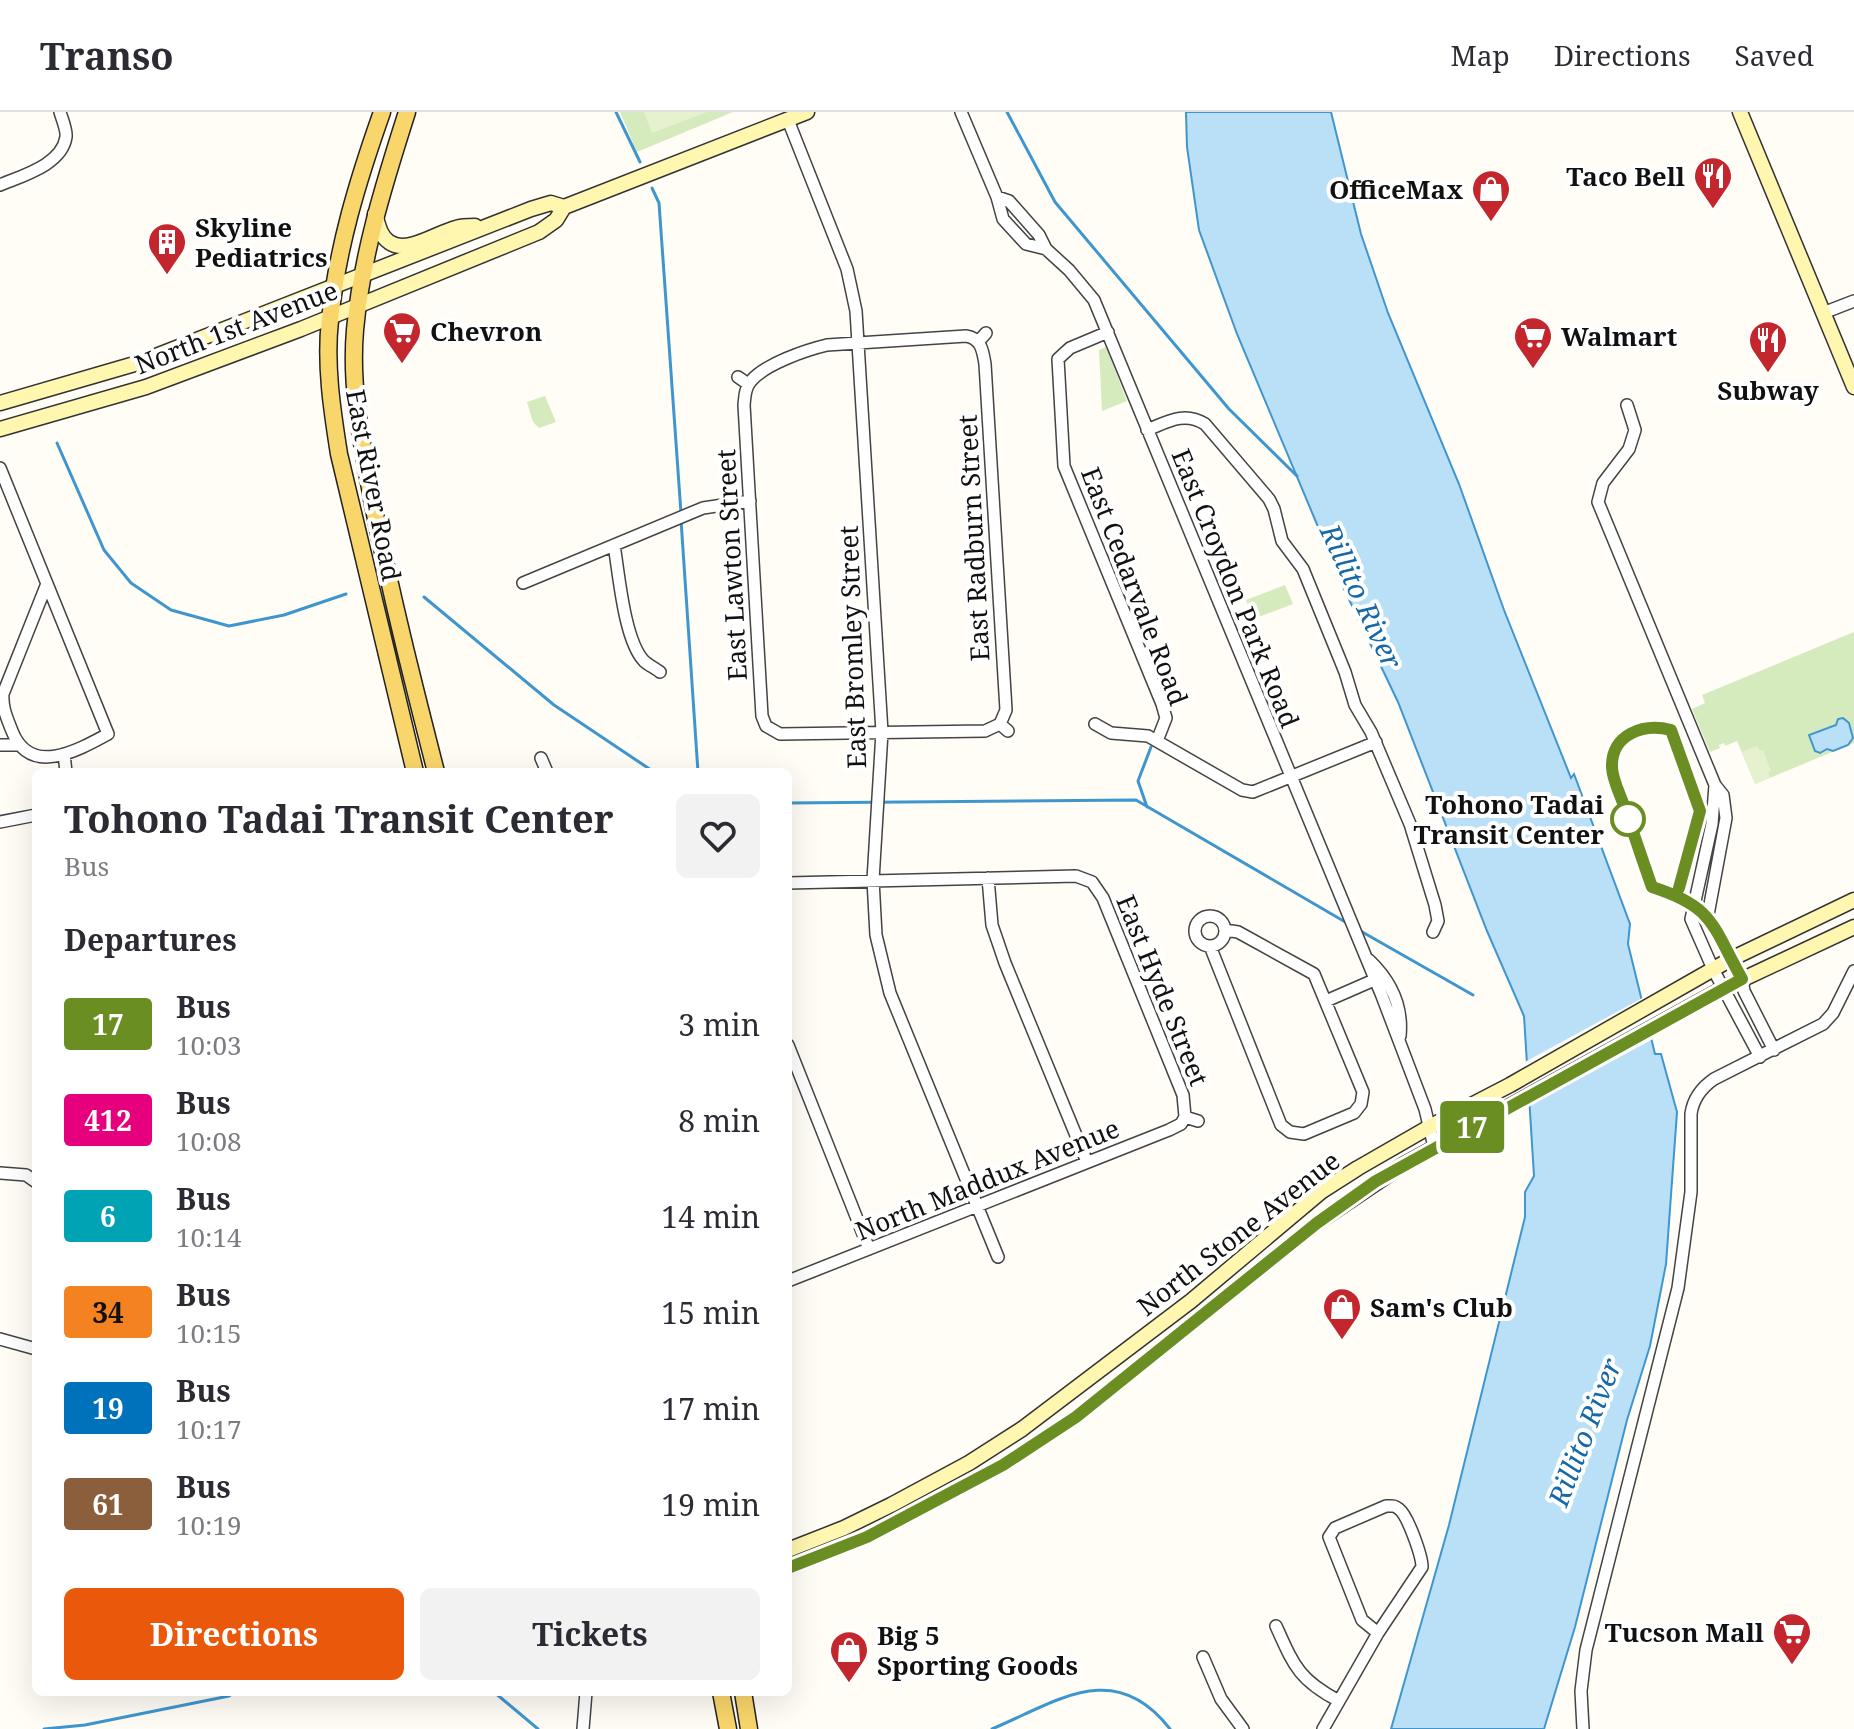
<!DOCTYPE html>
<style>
:root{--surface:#fff;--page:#f2f2f3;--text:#2b2b33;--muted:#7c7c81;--line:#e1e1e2;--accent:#ea580c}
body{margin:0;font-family:"Noto Serif",serif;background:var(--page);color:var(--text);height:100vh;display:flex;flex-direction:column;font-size:30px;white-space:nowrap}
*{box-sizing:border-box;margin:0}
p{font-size:26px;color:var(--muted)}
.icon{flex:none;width:44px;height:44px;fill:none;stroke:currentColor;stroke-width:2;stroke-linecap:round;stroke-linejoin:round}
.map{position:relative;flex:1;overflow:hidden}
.panel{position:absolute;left:32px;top:656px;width:760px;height:928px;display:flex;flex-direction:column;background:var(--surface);border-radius:12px;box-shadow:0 8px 32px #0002}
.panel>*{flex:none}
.badge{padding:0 16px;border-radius:6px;font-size:28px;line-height:52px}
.map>.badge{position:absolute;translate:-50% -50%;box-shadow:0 0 0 4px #fff}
h2{padding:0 32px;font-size:30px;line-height:72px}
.round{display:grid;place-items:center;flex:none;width:84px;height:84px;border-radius:12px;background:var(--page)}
.summary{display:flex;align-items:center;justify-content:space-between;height:136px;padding:0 32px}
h1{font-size:38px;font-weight:700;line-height:60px}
.action{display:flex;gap:16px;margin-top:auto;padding:16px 32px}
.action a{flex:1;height:92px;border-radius:12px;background:var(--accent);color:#fff;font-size:32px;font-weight:700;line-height:92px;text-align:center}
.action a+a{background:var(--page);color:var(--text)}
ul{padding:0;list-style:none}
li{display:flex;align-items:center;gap:24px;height:96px;padding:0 32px}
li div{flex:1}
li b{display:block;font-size:30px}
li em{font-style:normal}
li .badge{min-width:88px;font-weight:700;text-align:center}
header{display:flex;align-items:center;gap:48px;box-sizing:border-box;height:112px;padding:0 40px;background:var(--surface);border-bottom:2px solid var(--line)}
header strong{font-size:38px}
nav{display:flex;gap:44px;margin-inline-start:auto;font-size:28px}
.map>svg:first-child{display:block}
.green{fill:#d5ebbd}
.pitch{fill:#e6f2cf}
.water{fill:#b9e0f7;stroke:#3f96cf;stroke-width:2}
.pier{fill:#fffdf5}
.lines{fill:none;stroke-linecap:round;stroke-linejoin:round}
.stream{stroke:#3f96cf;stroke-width:3}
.minor-casing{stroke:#444;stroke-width:14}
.secondary-casing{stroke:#333;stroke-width:17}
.primary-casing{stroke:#222;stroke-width:19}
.minor{stroke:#fff;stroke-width:11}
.secondary{stroke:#fff6b0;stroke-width:14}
.primary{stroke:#f9d66b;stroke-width:16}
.line-casing{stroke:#fff;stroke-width:18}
.line{stroke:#6b8e23;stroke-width:12}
.stop-dot{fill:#fff;stroke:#6b8e23;stroke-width:4}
.labels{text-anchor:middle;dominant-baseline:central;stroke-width:8;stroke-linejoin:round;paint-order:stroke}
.poi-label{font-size:26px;font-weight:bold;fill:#111;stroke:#fff;text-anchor:start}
.street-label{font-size:26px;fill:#111;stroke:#fff}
.stop-label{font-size:26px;font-weight:bold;fill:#111;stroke:#fff;text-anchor:end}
.water-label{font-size:28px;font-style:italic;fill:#1768a6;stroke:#fff}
</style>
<header>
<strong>Transo</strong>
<nav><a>Map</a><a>Directions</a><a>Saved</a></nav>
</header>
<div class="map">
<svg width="1854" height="1617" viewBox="0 0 1854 1617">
<rect width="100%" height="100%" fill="#fffdf5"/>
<path class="green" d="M620 0H733L637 40Z
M1106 235 1127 289 1102 299 1099 238Z
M545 284 556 310 539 316 533 310 527 290Z
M1285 473 1293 492 1253 507 1246 488Z
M1854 520V631L1755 672 1737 629 1725 634 1724 631 1719 633 1720 636 1710 640 1692 597 1705 591 1702 583Z"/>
<path class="pitch" d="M644 0H707L652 21Z
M1757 634 1760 639 1763 638 1771 659 1768 660 1770 665 1755 672 1742 640Z"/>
<path class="water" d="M1186 0H1331L1361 122 1388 201 1459 372 1504 498 1571 666 1574 662 1630 812 1628 832 1655 942H1661L1677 1000 1666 1152 1650 1234 1627 1308 1575 1515 1544 1617H1391L1449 1413 1525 1105V1080L1534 1064 1524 904 1487 819 1398 590 1345 479 1237 222 1199 118 1187 35Z
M1843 606 1849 611 1853 626 1848 633 1833 639 1827 637 1820 641 1815 639 1809 623 1836 613 1838 607Z"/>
<path class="pier" d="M1646 884 1655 926 1525 996 1523 951Z"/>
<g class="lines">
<path class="stream" d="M616 0 640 50
M1007 0 1055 90 1229 297 1297 364
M652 76 659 91 681 401
M57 331 104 438 131 471 171 498 229 514 284 503 346 482
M681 408 698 660
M424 485 554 593 654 660
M788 691 1136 688 1347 811
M1147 695 1138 669 1151 635
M1357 817 1473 883
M494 1580 538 1617
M44 1617 85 1613 229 1584 235 1580
M992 1617C1058 1589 1115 1546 1170 1617"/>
<g class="minor-casing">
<path id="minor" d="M961 0 997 85 1003 107 1026 132 1046 137
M788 8 847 157 856 199 882 620 873 768 876 823 890 881 998 1145
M0 73C21 64 62 53 66 25 67 18 62 7 60 0
M997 85 1009 89 1039 123 1046 137 1069 158 1094 188 1382 884 1425 997 1434 1035
M1823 201 1854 189
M1108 220 1070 236 1058 247 1064 354 1162 592 1166 606 1157 629
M978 230 986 221
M738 265 748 272
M1627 293 1635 318 1629 337 1603 371 1598 390 1715 673 1723 683 1726 706 1708 803 1742 867 1744 879 1774 938
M1147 318C1167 310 1184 299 1205 312L1269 387 1274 397 1282 429 1303 457 1345 560 1355 593 1371 620 1410 712 1435 793 1438 809 1433 820
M0 356 108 622C77 639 30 665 12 619 7 606 2 596 3 582L46 474
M614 433C619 462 624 528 644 549 648 553 655 556 660 560
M523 471 703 396 750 389
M1000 612 985 619 780 622 766 614 762 604 744 293C745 284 745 276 751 269 765 252 806 238 827 233L966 224C981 226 983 239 985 252L1006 598 1000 612 1008 619
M1095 612 1111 621 1148 624 1242 678 1253 680 1376 630
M0 633H17
M64 642 66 660
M541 646 547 660
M1715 673 1712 712 1691 807 1713 857 1760 945
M0 710 36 703
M988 766 992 813 1005 851 1087 1050
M788 771 1076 764 1092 770 1103 786 1183 983 1185 1005
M1195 819a15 15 0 1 1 30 0a15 15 0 1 1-30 0Z
M1210 834 1281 1013 1290 1020 1304 1022 1354 1001 1361 992 1363 980 1314 862 1238 820 1225 818
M1369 848C1391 869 1403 893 1400 924
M1326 889 1381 865
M788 933 869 1137
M0 1061 26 1063 36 1070
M788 1169 1169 1018 1181 1012 1185 1005 1198 1009
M0 1227 36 1237
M1276 1514C1294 1554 1299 1568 1339 1589
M1203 1545 1221 1587 1243 1617
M583 1617 586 1580
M1323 1617 1378 1521 1422 1455C1422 1444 1408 1404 1399 1397 1394 1393 1392 1394 1386 1394L1335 1416 1329 1425 1362 1508 1378 1521
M1583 1617 1581 1579 1586 1538 1678 1176 1691 1080V1002C1693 987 1701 976 1714 967L1823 912 1833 901 1854 859"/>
</g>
<g class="secondary-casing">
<path id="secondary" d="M1740 0 1854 275
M375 102C378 112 380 124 389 130 407 143 438 120 456 116 462 114 469 114 475 114
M0 291 138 251 531 97 551 91 564 95
M0 317 146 275 301 217 539 120 556 108 564 95 807 0
M788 1438 844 1416 891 1393 969 1351 1022 1317 1191 1189 1322 1079 1358 1056 1431 1014 1510 973 1731 847 1854 788
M788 1456 867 1425 1003 1353 1076 1305 1317 1111 1403 1053 1724 876 1854 815"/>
</g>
<g class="primary-casing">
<path id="primary" d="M382 0C358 68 337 136 330 208 325 252 332 298 339 342L415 660
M407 0C384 72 362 142 355 218 350 276 362 332 372 387 390 479 413 570 436 660
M721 1580 728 1617
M743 1580 749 1617"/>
</g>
<use href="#minor" class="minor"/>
<use href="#secondary" class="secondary"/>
<use href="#primary" class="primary"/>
</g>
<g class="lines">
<g class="line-casing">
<path id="line" d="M788 1456 867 1425 1003 1353 1076 1305 1317 1111 1376 1069 1742 867C1712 814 1715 795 1652 775 1642 747 1633 719 1623 691 1619 680 1612 666 1612 655 1611 622 1644 611 1671 618L1700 699 1679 776"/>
</g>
<use href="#line" class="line"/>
</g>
<defs>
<g id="restaurant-pin" transform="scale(2)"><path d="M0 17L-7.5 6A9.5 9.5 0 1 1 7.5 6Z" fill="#c4262e" stroke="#fff"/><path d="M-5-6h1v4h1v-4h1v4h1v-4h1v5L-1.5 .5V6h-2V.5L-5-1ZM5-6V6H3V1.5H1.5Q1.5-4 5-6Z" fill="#fff"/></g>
<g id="shop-pin" transform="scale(2)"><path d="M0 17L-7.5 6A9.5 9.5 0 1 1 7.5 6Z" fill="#c4262e" stroke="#fff"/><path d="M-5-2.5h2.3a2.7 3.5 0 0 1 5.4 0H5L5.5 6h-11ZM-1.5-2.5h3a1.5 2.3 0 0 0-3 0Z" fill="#fff"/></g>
<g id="building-pin" transform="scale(2)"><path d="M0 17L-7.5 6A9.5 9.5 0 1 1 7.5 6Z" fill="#c4262e" stroke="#fff"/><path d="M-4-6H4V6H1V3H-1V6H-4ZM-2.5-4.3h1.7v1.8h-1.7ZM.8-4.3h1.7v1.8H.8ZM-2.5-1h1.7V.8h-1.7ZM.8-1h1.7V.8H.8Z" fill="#fff"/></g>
<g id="supermarket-pin" transform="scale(2)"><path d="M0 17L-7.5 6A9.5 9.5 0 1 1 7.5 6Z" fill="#c4262e" stroke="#fff"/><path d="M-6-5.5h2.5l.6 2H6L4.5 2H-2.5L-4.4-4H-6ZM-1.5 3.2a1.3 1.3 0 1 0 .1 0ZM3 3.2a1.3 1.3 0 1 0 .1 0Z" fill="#fff"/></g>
</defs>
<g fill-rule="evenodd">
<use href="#restaurant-pin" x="1713" y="64"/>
<use href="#shop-pin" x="1491" y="77"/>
<use href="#building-pin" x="167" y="130"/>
<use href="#supermarket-pin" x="402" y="219"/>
<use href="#supermarket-pin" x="1533" y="224"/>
<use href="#restaurant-pin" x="1768" y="228"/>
<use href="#shop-pin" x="1342" y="1195"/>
<use href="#supermarket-pin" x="1792" y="1520"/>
<use href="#shop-pin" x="849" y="1538"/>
</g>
<circle class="stop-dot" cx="1628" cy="707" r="16"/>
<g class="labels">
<g class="poi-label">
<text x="1685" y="64" text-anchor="end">Taco Bell</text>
<text x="1463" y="77" text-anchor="end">OfficeMax</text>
<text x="195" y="115">Skyline<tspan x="195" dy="30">Pediatrics</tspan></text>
<text x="430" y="219">Chevron</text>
<text x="1561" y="224">Walmart</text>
<text x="1768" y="278" text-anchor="middle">Subway</text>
<text x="1370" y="1195">Sam's Club</text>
<text x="1764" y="1520" text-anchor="end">Tucson Mall</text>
<text x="877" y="1523">Big 5<tspan x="877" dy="30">Sporting Goods</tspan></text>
</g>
<g class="street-label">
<text transform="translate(236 215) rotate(-21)">North 1st Avenue</text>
<text transform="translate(374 373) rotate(79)">East River Road</text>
<text transform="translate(973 426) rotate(-93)">East Radburn Street</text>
<text transform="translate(731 453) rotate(-93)">East Lawton Street</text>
<text transform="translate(1135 474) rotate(69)">East Cedarvale Road</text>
<text transform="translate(1236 476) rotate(68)">East Croydon Park Road</text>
<text transform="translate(852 535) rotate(-92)">East Bromley Street</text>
<text transform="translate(1163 878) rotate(68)">East Hyde Street</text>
<text transform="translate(987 1067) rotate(-22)">North Maddux Avenue</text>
<text transform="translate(1238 1121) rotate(-38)">North Stone Avenue</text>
</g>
<g class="stop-label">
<text x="1604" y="692">Tohono Tadai<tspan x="1604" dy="30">Transit Center</tspan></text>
</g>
<g class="water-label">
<text transform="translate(1362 484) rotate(65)">Rillito River</text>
<text transform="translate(1584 1320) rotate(-69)">Rillito River</text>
</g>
</g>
</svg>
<b class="badge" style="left:1472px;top:1015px;background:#6b8e23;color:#fff">17</b>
<section class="panel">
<div class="summary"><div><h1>Tohono Tadai Transit Center</h1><p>Bus</p></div><a class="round"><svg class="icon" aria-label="heart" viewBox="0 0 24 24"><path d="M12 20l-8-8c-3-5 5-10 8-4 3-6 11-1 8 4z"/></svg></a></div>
<h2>Departures</h2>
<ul>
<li><span class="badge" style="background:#6b8e23;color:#fff">17</span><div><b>Bus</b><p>10:03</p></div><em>3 min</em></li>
<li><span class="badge" style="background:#e6007e;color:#fff">412</span><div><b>Bus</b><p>10:08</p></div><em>8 min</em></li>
<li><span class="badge" style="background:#00a3b4;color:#fff">6</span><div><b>Bus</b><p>10:14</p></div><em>14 min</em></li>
<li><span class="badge" style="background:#f58220;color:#111">34</span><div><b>Bus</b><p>10:15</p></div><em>15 min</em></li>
<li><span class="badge" style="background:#0072bc;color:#fff">19</span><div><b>Bus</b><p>10:17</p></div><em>17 min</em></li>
<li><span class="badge" style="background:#8b5e3c;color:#fff">61</span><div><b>Bus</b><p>10:19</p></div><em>19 min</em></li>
</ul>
<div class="action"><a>Directions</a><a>Tickets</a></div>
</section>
</div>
